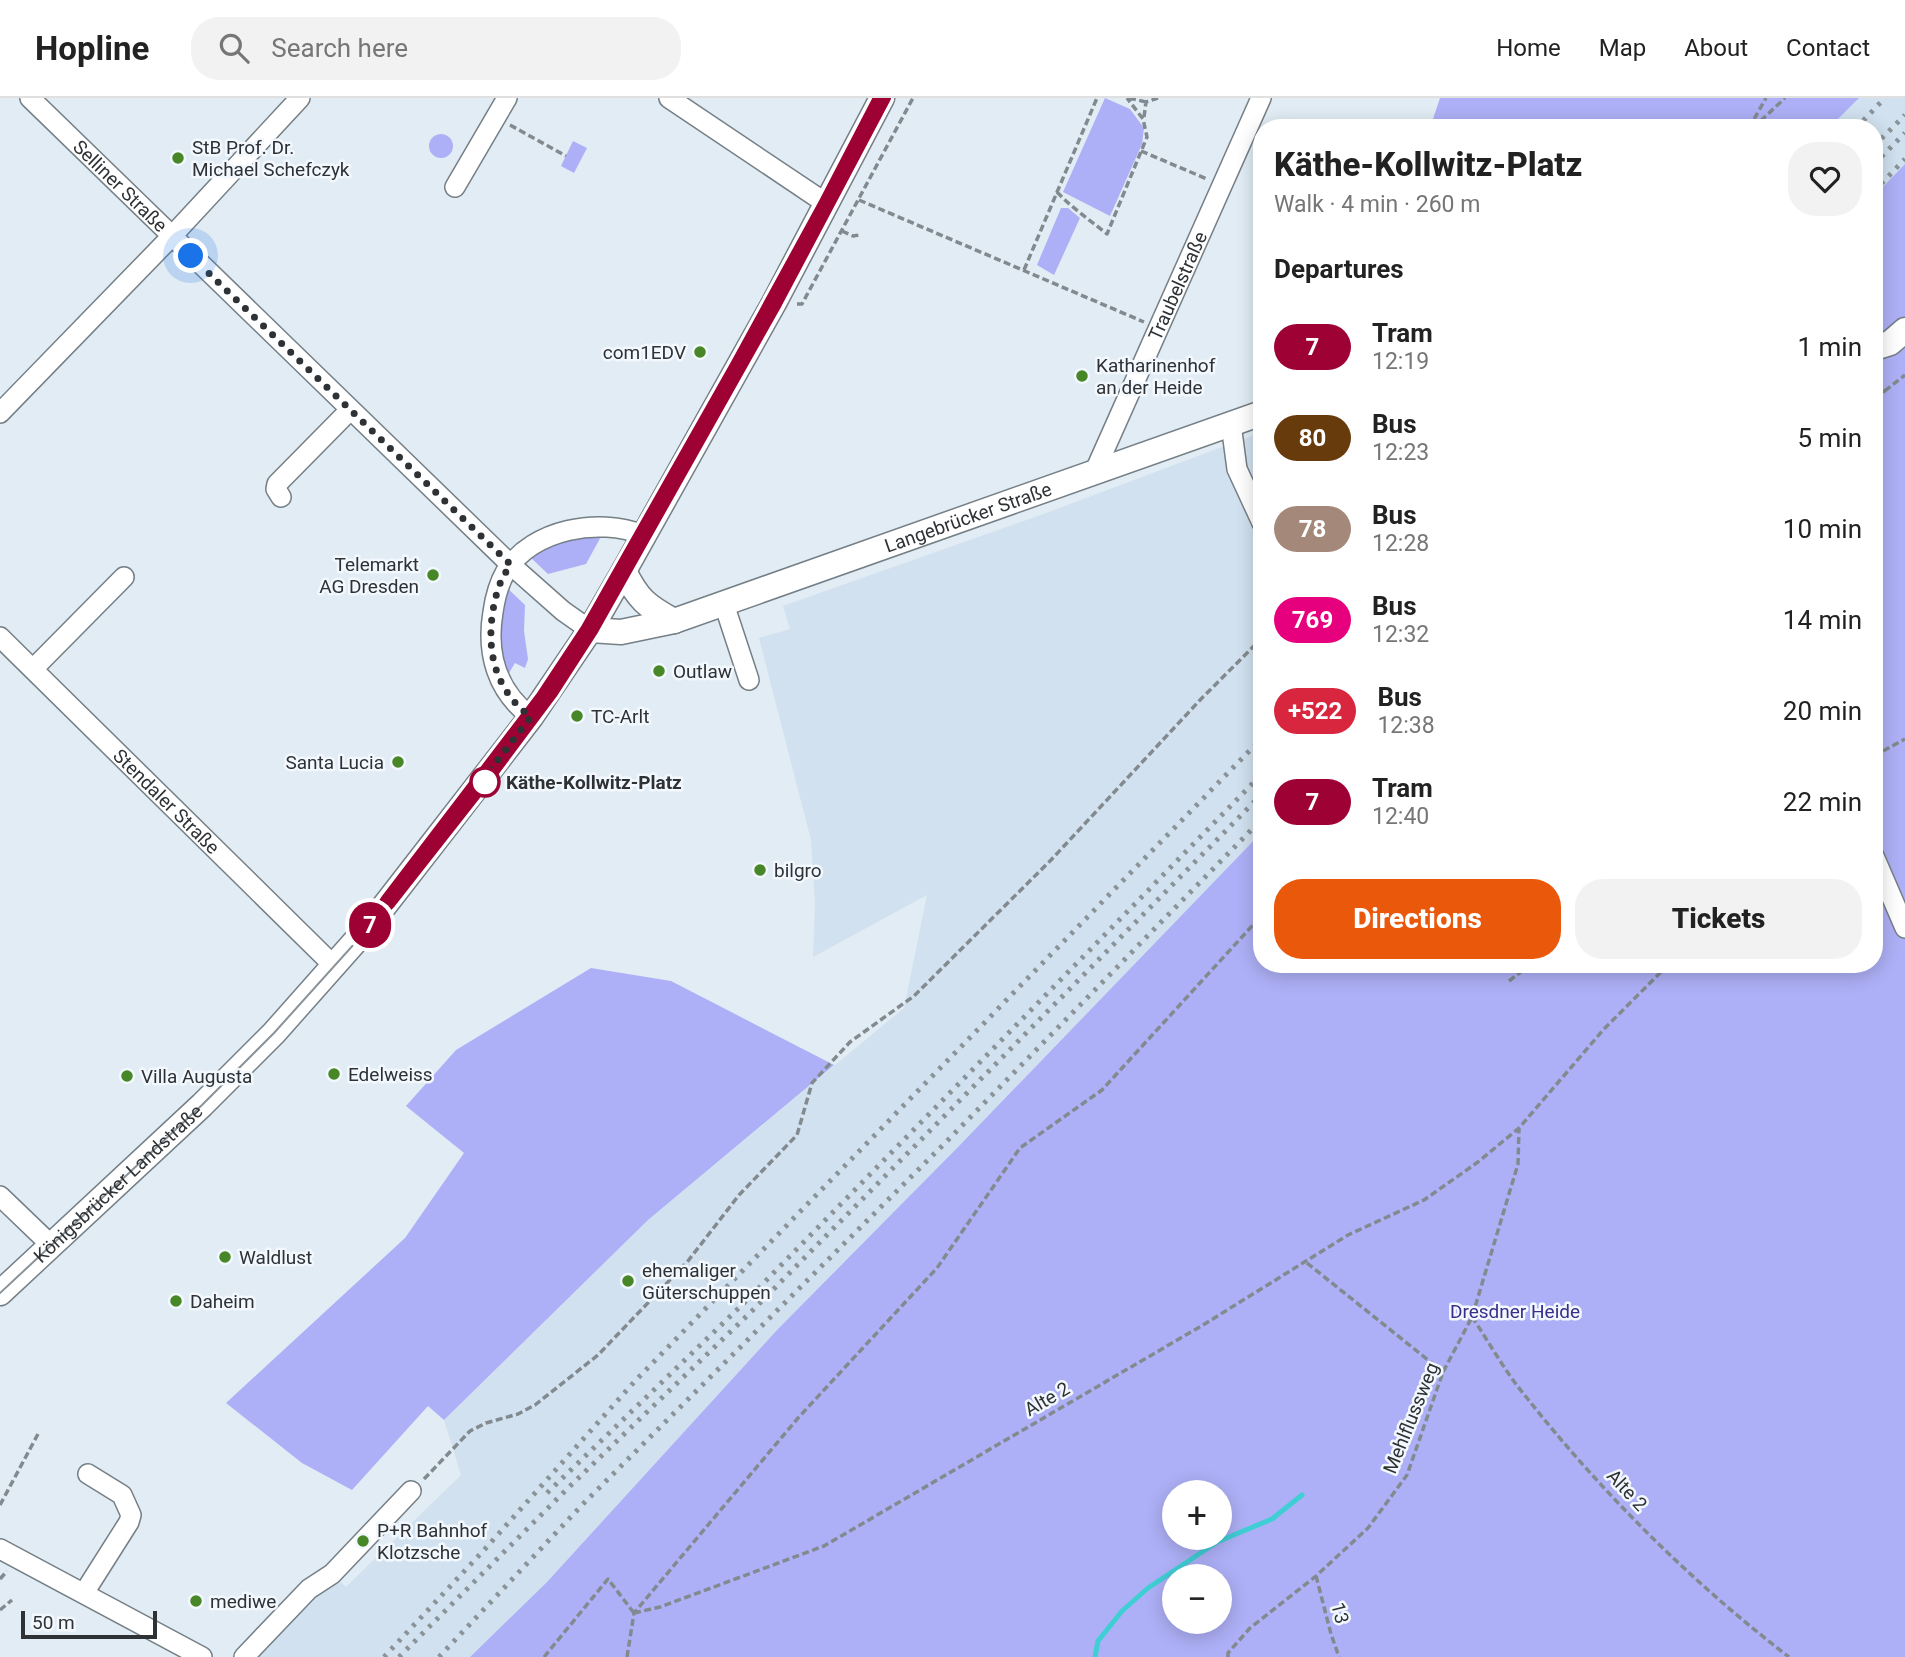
<!DOCTYPE html>
<meta charset="utf-8">
<style>
:root{--surface:#fff;--page:#f2f2f2;--text:#222;--muted:#767676;--line:#e0e0e0;--accent:#ea580c}
body{margin:0;font-family:Roboto,sans-serif;background:var(--page);color:var(--text);height:100vh;display:flex;flex-direction:column;font-size:26px;white-space:nowrap}
*{box-sizing:border-box;margin:0}
p{font-size:23px;color:var(--muted)}
.icon{flex:none;width:38px;height:38px;fill:none;stroke:currentColor;stroke-width:2;stroke-linecap:round;stroke-linejoin:round}
.map{position:relative;flex:1;overflow:hidden}
.sheet{position:absolute;left:1253px;top:21px;width:630px;height:854px;display:flex;flex-direction:column;background:var(--surface);border-radius:28px;box-shadow:0 4px 18px #0003}
.sheet>*{flex:none}
.badge{padding:0 14px;border-radius:23px;font-size:24px;line-height:46px}
.controls{position:absolute;left:1162px;top:1382px;display:grid;gap:14px}
.controls a{display:grid;place-items:center;width:70px;height:70px;border-radius:50%;background:var(--surface);box-shadow:0 4px 18px #0003;font-size:35px}
.scale{position:absolute;left:21px;bottom:18px;width:136px;box-sizing:border-box;padding-left:7px;border:4px solid #2e3235;border-top:0;font-size:19px;line-height:24px;white-space:nowrap;color:#2e3235;-webkit-text-stroke:5px #f2f8fd;paint-order:stroke}
.you{position:absolute;width:35px;height:35px;margin:-18px;border:5px solid #fff;border-radius:50%;background:#1a73e8;box-shadow:0 0 0 10px #1a73e833}
.map>.badge{position:absolute;translate:-50% -50%;box-shadow:0 0 0 4px #fff}
h2{padding:0 21px;font-size:26px;line-height:63px}
.round{display:grid;place-items:center;flex:none;width:74px;height:74px;border-radius:28px;background:var(--page)}
.summary{display:flex;align-items:center;justify-content:space-between;height:119px;padding:0 21px}
h1{font-size:33px;font-weight:800;line-height:52px}
.action{display:flex;gap:14px;margin-top:auto;padding:14px 21px}
.action a{flex:1;height:80px;border-radius:28px;background:var(--accent);color:#fff;font-size:28px;font-weight:800;line-height:80px;text-align:center}
.action a+a{background:var(--page);color:var(--text)}
ul{padding:0;list-style:none}
li{display:flex;align-items:center;gap:21px;height:91px;padding:0 21px}
li div{flex:1}
li b{display:block;font-size:26px}
li em{font-style:normal}
li .badge{min-width:77px;font-weight:700;text-align:center}
header{display:flex;align-items:center;gap:42px;box-sizing:border-box;height:98px;padding:0 35px;background:var(--surface);border-bottom:2px solid var(--line)}
header strong{font-size:33px}
nav{display:flex;gap:38px;margin-inline-start:auto;font-size:24px}
.search{width:490px;height:63px;background:var(--page);display:flex;align-items:center;gap:18px;box-sizing:border-box;padding:0 24px;border-radius:28px;color:var(--muted);font-size:26px}
.map>svg:first-child{display:block}
.built{fill:#d1e1ef}
.green{fill:#aeb0f7;fill-rule:evenodd}
.lines{fill:none;stroke-linecap:round;stroke-linejoin:round}
.stream{stroke:#40ced5;stroke-width:5}
.minor-casing{stroke:#757f86;stroke-width:22}
.major-casing{stroke:#757f86;stroke-width:27}
.path{stroke:#828a8f;stroke-width:3.5;stroke-dasharray:7 3.5;stroke-linecap:butt}
.minor{stroke:#fff;stroke-width:19}
.major{stroke:#fff;stroke-width:24}
.tram{stroke:#8b9399;stroke-width:2}
.rail{stroke:#8b9399;stroke-width:5;stroke-dasharray:3.5 7;stroke-linecap:butt}
.line-casing{stroke:#fff;stroke-width:16}
.line{stroke:#9e0234;stroke-width:10}
.walk{stroke:#2e3235;stroke-width:7;stroke-dasharray:0 12.6}
.poi-dot{fill:#478728;stroke:#f2f8fd;stroke-width:2.5}
.stop-dot{fill:#fff;stroke:#9e0234;stroke-width:3.5}
.labels{text-anchor:middle;dominant-baseline:central;stroke-width:5;stroke-linejoin:round;paint-order:stroke}
.poi-label{font-size:19px;fill:#2e3235;stroke:#f2f8fd;text-anchor:start}
.street-label{font-size:19px;fill:#2e3235;stroke:#f2f8fd}
.stop-label{font-size:19px;font-weight:bold;fill:#2e3235;stroke:#f2f8fd;text-anchor:start}
.park-label{font-size:19px;fill:#3a2e8b;stroke:#f2f8fd}
</style>
<header>
<strong>Hopline</strong>
<div class="search"><svg class="icon" aria-label="search" viewBox="0 0 24 24"><circle cx="10" cy="10" r="6"/><path d="M15 15l6 6"/></svg>Search here</div>
<nav><a>Home</a><a>Map</a><a>About</a><a>Contact</a></nav>
</header>
<div class="map">
<svg width="1905" height="1559" viewBox="0 0 1905 1559">
<rect width="100%" height="100%" fill="#e1ecf4"/>
<path class="built" d="M1859 0H1905V66L1874 98V30H1829Z
M1262 334V734L958 1049 777 1232 547 1484 470 1559H257L301 1510 338 1481 346 1489 461 1377 444 1322 648 1122 904 910 927 797 813 859 815 806 811 742 759 540 790 531 783 508 1038 418Z"/>
<path class="green" d="M1105 0 1130 11 1144 30 1142 46 1110 118 1063 94Z
M1440 0H1859L1829 30H1430Z
M429 48a12 12 0 1 1 24 0a12 12 0 1 1-24 0Z
M573 43 587 50 574 75 561 68Z
M1905 66V1559H470L547 1484 777 1232 958 1049 1262 734V866H1874V98ZM1174 1395H1220V1440H1174ZM1174 1479H1220V1524H1174Z
M1061 110H1068L1080 120 1054 177 1037 167Z
M603 435 586 466 548 476 529 458 547 445Z
M505 488 525 507 524 533 528 561 525 570 515 565 506 580 494 535Z
M591 870 671 883 834 967 648 1122 444 1322 428 1308 352 1392 302 1365 226 1305 405 1140 464 1055 406 1008 456 952Z"/>
<g class="lines">
<path class="stream" d="M1095 1559 1098 1543 1122 1513 1148 1490 1217 1444 1272 1421 1302 1397"/>
<g class="minor-casing">
<g id="minor">
<path id="s1" d="M30 0 511 467 563 513 590 532"/>
<path d="M669 0 827 106"/>
<path d="M455 89 507 0"/>
<path d="M0 315 172 138 300 0"/>
<path d="M1231 326 1237 371 1262 425"/>
<path id="s2" d="M1094 375 1261 0"/>
<path d="M281 399 276 391 277 386 350 312"/>
<path d="M724 506 749 582"/>
<path id="s3" d="M0 539 334 868"/>
<path d="M33 571 124 479"/>
<path d="M531 619C497 593 486 556 493 514 495 500 499 485 506 473 533 431 599 419 643 437"/>
<path d="M1874 758 1905 830"/>
<path d="M0 1098 51 1147"/>
<path d="M0 1451 202 1559"/>
<path d="M84 1495 129 1424 131 1417 122 1397 88 1376"/>
<path d="M244 1559 309 1491 332 1476 411 1393"/>
</g>
</g>
<g class="major-casing">
<g id="major">
<path d="M1874 250 1890 245 1905 232"/>
<path d="M624 473C638 501 646 508 674 523"/>
<path id="s4" d="M590 532 621 534 674 523 1262 315"/>
<path id="s5" d="M0 1195 202 1007 274 935 368 829 531 619 590 532 624 473 774 205 882 0"/>
</g>
</g>
<path class="path" d="M1129 0 1146 4
M1144 19 1146 4 1158 0
M510 27 566 58
M1749 30 1766 0
M1753 30 1785 0
M1141 53 1207 81
M1057 94C1072 110 1090 122 1107 136L1147 39 1143 21 1127 0
M859 102 1144 224
M842 133 853 138 859 137
M1024 172 1097 0
M797 206H802L913 0
M1874 291 1886 292 1905 277
M1874 300 1886 292
M1874 658 1905 641
M1509 883 1531 866
M1307 1165 1443 1274
M1472 1219C1489 1244 1504 1272 1523 1295 1600 1393 1690 1483 1789 1559
M424 1381 470 1333 486 1325 518 1316 535 1307 598 1257 688 1163 739 1097 797 1037 812 985 850 944 914 898 1051 762 1201 601 1262 540
M0 1407 38 1336
M1316 1478 1331 1536 1339 1559
M0 1481 7 1473
M0 1512 12 1502
M634 1515 660 1509 824 1448 1203 1227 1348 1137 1424 1102 1478 1064 1519 1030 1604 931 1669 866
M544 1559 608 1481 634 1515
M627 1559 634 1515 798 1320 937 1170 1020 1050 1102 992 1262 817
M1228 1559V1555L1250 1530 1316 1478 1368 1430 1407 1377 1443 1274 1472 1219 1518 1066 1519 1030"/>
<use href="#minor" class="minor"/>
<use href="#major" class="major"/>
<path class="tram" d="M0 1195 202 1007 274 935 391 805 553 595 626 477 777 206 886 0"/>
<path class="rail" d="M1856 30 1885 0
M1874 48 1905 17
M1874 66 1905 35
M1874 93 1905 61
M547 1395 745 1204 1262 676
M384 1559 485 1451 635 1283 1262 640
M399 1559 566 1392 753 1212 1262 696
M439 1559 583 1406 948 1042 1262 721"/>
</g>
<g class="lines">
<g class="line-casing">
<path id="line" d="M878 0 824 104 735 267 586 530 541 598 386 801 368 829 391 805 494 674 553 595 593 533 777 206 886 0"/>
</g>
<use href="#line" class="line"/>
<path class="walk" d="M191 158 511 467C500 480 496 496 493 512 486 555 496 593 531 619L483 681 485 684"/>
</g>
<g class="poi-dot">
<circle cx="178" cy="60" r="7"/>
<circle cx="700" cy="254" r="7"/>
<circle cx="1082" cy="278" r="7"/>
<circle cx="433" cy="477" r="7"/>
<circle cx="659" cy="573" r="7"/>
<circle cx="577" cy="618" r="7"/>
<circle cx="398" cy="664" r="7"/>
<circle cx="760" cy="772" r="7"/>
<circle cx="334" cy="976" r="7"/>
<circle cx="127" cy="978" r="7"/>
<circle cx="225" cy="1159" r="7"/>
<circle cx="628" cy="1183" r="7"/>
<circle cx="176" cy="1203" r="7"/>
<circle cx="363" cy="1443" r="7"/>
<circle cx="196" cy="1503" r="7"/>
</g>
<circle class="stop-dot" cx="485" cy="684" r="14"/>
<g class="labels">
<g class="poi-label">
<text x="192" y="49">StB Prof. Dr.<tspan x="192" dy="22">Michael Schefczyk</tspan></text>
<text x="686" y="254" text-anchor="end">com1EDV</text>
<text x="1096" y="267">Katharinenhof<tspan x="1096" dy="22">an der Heide</tspan></text>
<text x="419" y="466" text-anchor="end">Telemarkt<tspan x="419" dy="22">AG Dresden</tspan></text>
<text x="673" y="573">Outlaw</text>
<text x="591" y="618">TC-Arlt</text>
<text x="384" y="664" text-anchor="end">Santa Lucia</text>
<text x="774" y="772">bilgro</text>
<text x="348" y="976">Edelweiss</text>
<text x="141" y="978">Villa Augusta</text>
<text x="239" y="1159">Waldlust</text>
<text x="642" y="1172">ehemaliger<tspan x="642" dy="22">Güterschuppen</tspan></text>
<text x="190" y="1203">Daheim</text>
<text x="377" y="1432">P+R Bahnhof<tspan x="377" dy="22">Klotzsche</tspan></text>
<text x="210" y="1503">mediwe</text>
</g>
<g class="street-label">
<text stroke="none"><textPath href="#s1" startOffset="126">Selliner Straße</textPath></text>
<text stroke="none"><textPath href="#s2" startOffset="205">Traubelstraße</textPath></text>
<text stroke="none"><textPath href="#s4" startOffset="397">Langebrücker Straße</textPath></text>
<text stroke="none"><textPath href="#s3" startOffset="234">Stendaler Straße</textPath></text>
<text stroke="none"><textPath href="#s5" startOffset="161">Königsbrücker Landstraße</textPath></text>
<text transform="translate(1047 1301) rotate(-30)">Alte 2</text>
<text transform="translate(1411 1320) rotate(-68)">Mehlflussweg</text>
<text transform="translate(1627 1392) rotate(47)">Alte 2</text>
<text transform="translate(1340 1515) rotate(76)">13</text>
</g>
<g class="stop-label">
<text x="506" y="684">Käthe-Kollwitz-Platz</text>
</g>
<g class="park-label">
<text x="1515" y="1213">Dresdner Heide</text>
</g>
</g>
</svg>
<div class="controls">
<a>+</a>
<a>−</a>
</div>
<div class="scale">50 m</div>
<div class="you" style="left:191px;top:158px"></div>
<b class="badge" style="left:370px;top:827px;background:#9e0234;color:#fff">7</b>
<section class="sheet">
<div class="summary"><div><h1>Käthe-Kollwitz-Platz</h1><p>Walk · 4 min · 260 m</p></div><a class="round"><svg class="icon" aria-label="heart" viewBox="0 0 24 24"><path d="M12 20l-8-8c-3-5 5-10 8-4 3-6 11-1 8 4z"/></svg></a></div>
<h2>Departures</h2>
<ul>
<li><span class="badge" style="background:#9e0234;color:#fff">7</span><div><b>Tram</b><p>12:19</p></div><em>1 min</em></li>
<li><span class="badge" style="background:#683b0c;color:#fff">80</span><div><b>Bus</b><p>12:23</p></div><em>5 min</em></li>
<li><span class="badge" style="background:#a4897a;color:#fff">78</span><div><b>Bus</b><p>12:28</p></div><em>10 min</em></li>
<li><span class="badge" style="background:#e6007e;color:#fff">769</span><div><b>Bus</b><p>12:32</p></div><em>14 min</em></li>
<li><span class="badge" style="background:#d7263d;color:#fff">+522</span><div><b>Bus</b><p>12:38</p></div><em>20 min</em></li>
<li><span class="badge" style="background:#9e0234;color:#fff">7</span><div><b>Tram</b><p>12:40</p></div><em>22 min</em></li>
</ul>
<div class="action"><a>Directions</a><a>Tickets</a></div>
</section>
</div>
